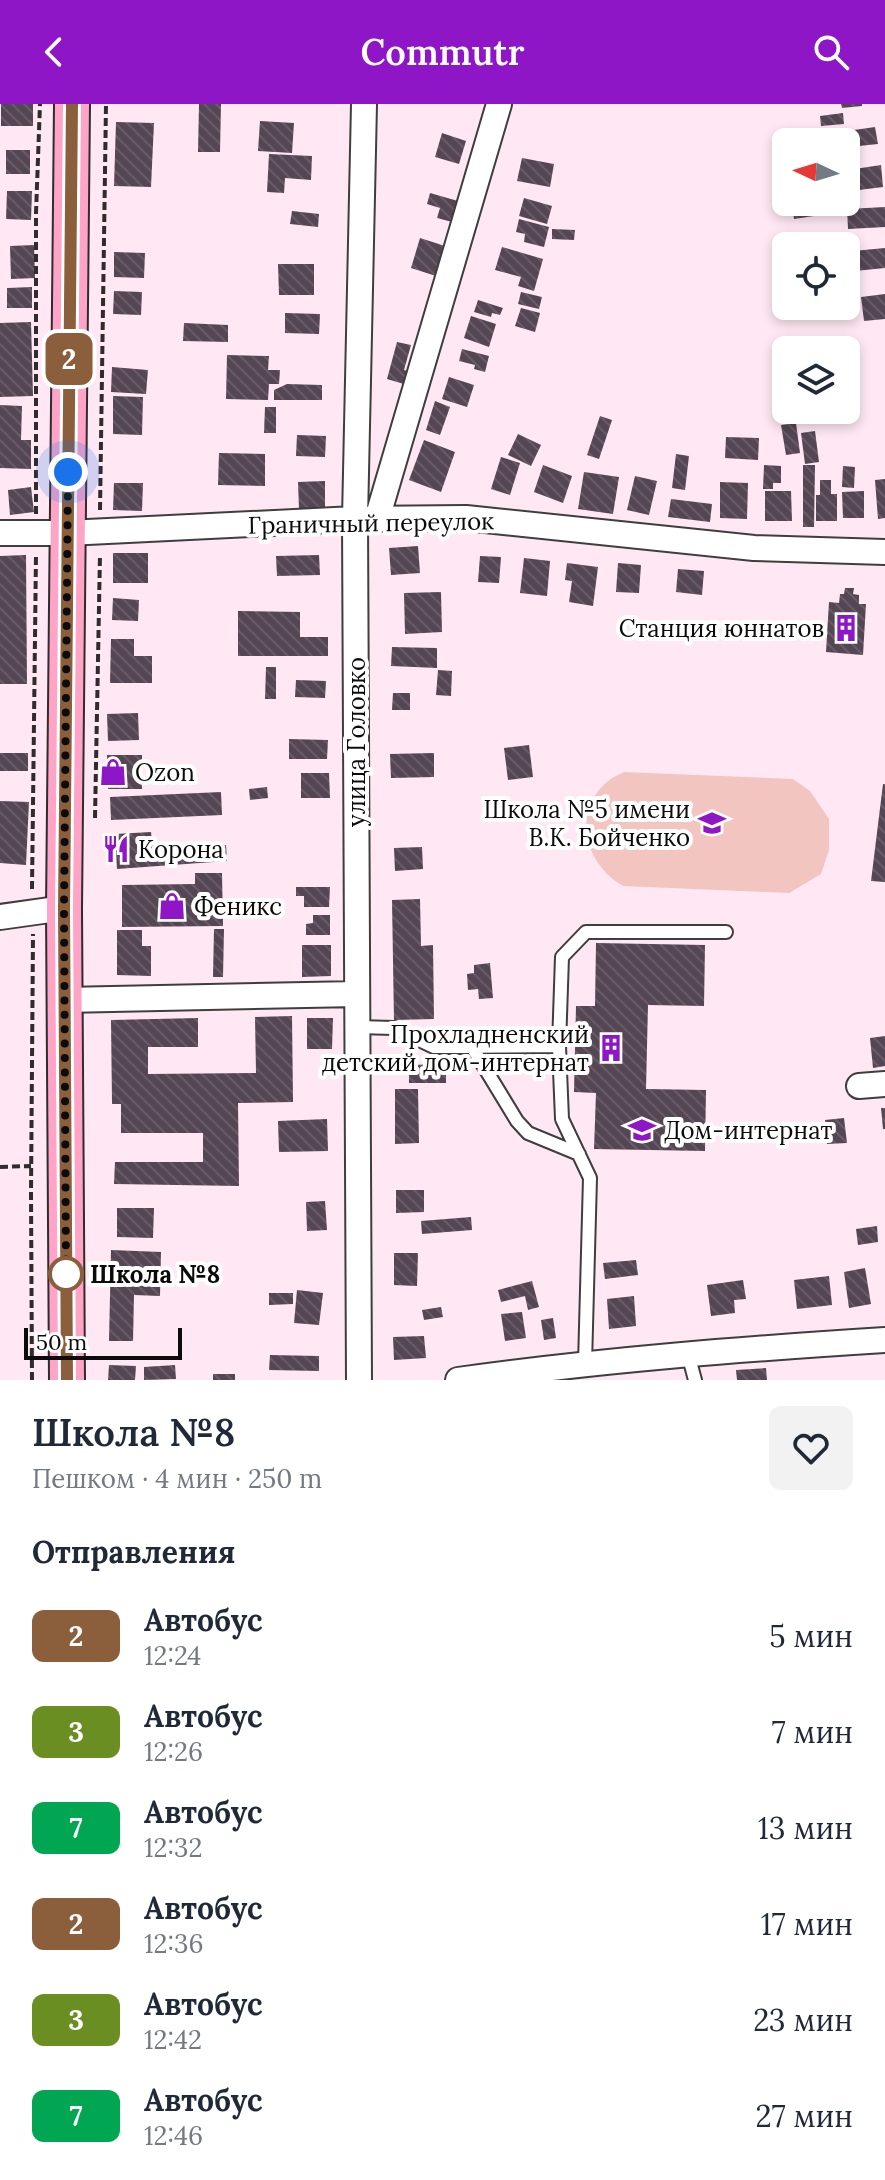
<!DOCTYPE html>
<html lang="ru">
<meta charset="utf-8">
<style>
:root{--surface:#fff;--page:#f2f2f3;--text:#1f2937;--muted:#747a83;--accent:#8e16c7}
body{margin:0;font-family:Lora,serif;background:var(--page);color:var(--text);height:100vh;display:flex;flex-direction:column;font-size:30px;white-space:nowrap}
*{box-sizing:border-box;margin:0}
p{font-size:26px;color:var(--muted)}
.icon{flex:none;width:44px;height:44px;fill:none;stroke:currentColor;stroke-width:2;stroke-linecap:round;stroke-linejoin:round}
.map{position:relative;height:1276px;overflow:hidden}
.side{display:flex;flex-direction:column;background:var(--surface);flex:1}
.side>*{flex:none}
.badge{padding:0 16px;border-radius:12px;font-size:28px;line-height:52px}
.needle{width:52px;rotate:274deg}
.buttons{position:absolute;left:772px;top:24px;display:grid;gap:16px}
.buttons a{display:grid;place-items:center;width:88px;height:88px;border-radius:12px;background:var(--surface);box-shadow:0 4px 12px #0003;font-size:40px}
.scale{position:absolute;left:24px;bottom:20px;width:158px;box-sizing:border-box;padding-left:8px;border:4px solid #0b0b0b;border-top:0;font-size:22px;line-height:28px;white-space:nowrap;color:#0b0b0b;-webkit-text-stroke:6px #fff;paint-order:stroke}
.you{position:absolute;width:40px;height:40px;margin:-20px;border:6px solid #fff;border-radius:50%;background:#1a73e8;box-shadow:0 0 0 12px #1a73e833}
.map>.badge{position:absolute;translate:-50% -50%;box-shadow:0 0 0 4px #fff}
h2{padding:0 32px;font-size:30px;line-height:72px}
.round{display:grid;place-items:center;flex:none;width:84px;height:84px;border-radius:12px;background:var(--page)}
.head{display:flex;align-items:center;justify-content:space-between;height:136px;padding:0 32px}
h1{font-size:38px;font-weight:600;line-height:60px}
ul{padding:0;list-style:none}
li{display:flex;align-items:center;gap:24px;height:96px;padding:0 32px}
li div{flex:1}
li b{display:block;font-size:30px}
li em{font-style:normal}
li .badge{min-width:88px;font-weight:700;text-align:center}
header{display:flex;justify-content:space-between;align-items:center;height:104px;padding:0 32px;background:var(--accent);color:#fff;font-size:36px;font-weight:600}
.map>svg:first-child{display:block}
.pitch{fill:#f3c5c1}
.building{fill:url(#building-back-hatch)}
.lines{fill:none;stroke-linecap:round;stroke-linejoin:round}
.lane-casing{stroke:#3e3e3e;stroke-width:16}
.street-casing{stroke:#3e3e3e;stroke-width:28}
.secondary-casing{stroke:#2d2d2d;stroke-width:38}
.path{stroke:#2d2d2d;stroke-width:4;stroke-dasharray:8 4;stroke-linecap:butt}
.lane{stroke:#fff;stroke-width:12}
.street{stroke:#fff;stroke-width:24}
.secondary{stroke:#ffa3c7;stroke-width:34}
.line-casing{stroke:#fff;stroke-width:18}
.line{stroke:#8b5e3c;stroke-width:12}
.walk{stroke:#0b0b0b;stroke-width:8;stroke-dasharray:0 14.4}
.stop-dot{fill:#fff;stroke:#8b5e3c;stroke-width:4}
.labels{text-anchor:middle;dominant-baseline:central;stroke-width:8;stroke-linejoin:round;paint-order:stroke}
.street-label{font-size:24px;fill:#0b0b0b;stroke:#fff}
.poi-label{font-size:24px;fill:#0b0b0b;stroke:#fff;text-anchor:start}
.stop-label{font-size:24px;font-weight:bold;fill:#0b0b0b;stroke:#fff;text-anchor:start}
</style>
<header><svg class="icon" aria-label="back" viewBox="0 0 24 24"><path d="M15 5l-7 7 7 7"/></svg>Commutr<svg class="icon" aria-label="search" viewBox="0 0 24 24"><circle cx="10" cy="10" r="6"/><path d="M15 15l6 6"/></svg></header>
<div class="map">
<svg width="885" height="1276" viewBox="0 0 885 1276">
<defs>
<pattern id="building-back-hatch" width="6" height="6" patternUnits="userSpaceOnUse" patternTransform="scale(2)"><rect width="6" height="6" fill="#544653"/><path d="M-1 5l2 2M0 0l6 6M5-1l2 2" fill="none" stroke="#685c67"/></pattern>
</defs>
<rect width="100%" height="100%" fill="#ffe8f3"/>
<path class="pitch" d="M624 668 793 675 810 687 829 715V746L821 770 789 789 623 782C577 756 571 690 624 668Z"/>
<path class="building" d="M1 0H33V22H1Z
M199 0H221L220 48H198Z
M841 0H862V2L842 4Z
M843 9 844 20 821 22 820 12Z
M260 17 294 19 292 49 258 47Z
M116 18 154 19 151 83 114 82Z
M875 23 878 40 849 43 847 27Z
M442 29 466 37 459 60 435 53Z
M6 46H30V70H6Z
M269 50 312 52 311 76 285 74 284 89 267 88Z
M522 54 554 60 550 83 517 77Z
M881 61 883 83 851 87 848 66Z
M7 87H32L31 116 6 115Z
M430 89 458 97 452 118 437 114 440 104 427 100Z
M524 94 552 102 547 120 519 112Z
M826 98 827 110 794 115 792 99Z
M885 103V123L848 125 847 105Z
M292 107 319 110 318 123 290 120Z
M519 115 549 123 544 143 524 138 525 130 516 128Z
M552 125 575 126 574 136 552 135Z
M420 134 445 142 436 172 411 164Z
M835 136 836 142H815V139Z
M34 141 35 174 11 175 10 142Z
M502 143 543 155 534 187 518 182 521 173 495 166Z
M885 144V164L855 167 853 147Z
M114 148 145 149 144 174 114 173Z
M278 160H314V191H279Z
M32 183V204H7V184Z
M114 187 142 188 141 211 113 210Z
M521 188 542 193 539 205 518 200Z
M885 190V215L864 217 861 193Z
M478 196 503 204 500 211 492 209 491 213 474 208Z
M521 204 540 209 535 228 515 222Z
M285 209 320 210 319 230 285 229Z
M471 212 496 220 489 243 464 234Z
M31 218 33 292 0 293V219Z
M184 219 228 221V238L183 237Z
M397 238 411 241 404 266 411 268 407 281 387 275Z
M462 245 489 252 485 268 474 265 475 261 459 257Z
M227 251 269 252 268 266H280L279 280H269L268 296 226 295Z
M112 263 148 266 146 290 111 288Z
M449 273 474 281 467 303 442 295Z
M287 280 322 281V296H274V286Z
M113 292 143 293 142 331 113 330Z
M435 297 450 303 440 331 426 326Z
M0 301 22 302 21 336H31V365L0 364Z
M265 303H276V329H264Z
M600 312 612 316 599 355 587 351Z
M796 319 800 349 786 351 781 321Z
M815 327 819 358 805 360 801 329Z
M518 330 541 341 531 362 508 351Z
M297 331 326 332 325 353 296 352Z
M726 333 759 334 758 356 725 354Z
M424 336 455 348 441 388 409 376Z
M219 349 265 350V382L218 381Z
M676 350 689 352 685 386 672 384Z
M501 353 520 359 510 391 491 385Z
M543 361 572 372 563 399 534 388Z
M764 361 781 362V379H773V385H763Z
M803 361H815L814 423H803Z
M843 362 855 363 854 384 842 383Z
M584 368 619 373 613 410 578 405Z
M635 372 657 377 649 411 627 406Z
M885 375V414L878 415 875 376Z
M820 376H831V390H837V417H816V391H820Z
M325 377V405H299L298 378Z
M720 378 748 379 747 415 720 414Z
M114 379H143L142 407 113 406Z
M31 383 34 408 10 411 8 386Z
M765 387H791L792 417H765Z
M864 387V414H843L842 388Z
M671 395 712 400 710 418 668 413Z
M418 442 420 469 391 471 389 444Z
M113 449H148V479H113Z
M26 451 27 580H0V452Z
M319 451 320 471 277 472 276 452Z
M480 452 501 453 499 479 478 478Z
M524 454 550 457 547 492 520 489Z
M567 459 598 463 593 502 569 498 572 477 565 476Z
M618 459 641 461 639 489 616 488Z
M678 465 704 467 702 491 676 488Z
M845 484H854L853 490 859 491V500H866L863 551 826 548 829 498 839 499 840 490H844Z
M441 488 442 528 405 530 404 489Z
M113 494 139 496 138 517 112 516Z
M238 507 300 508V533H328V552H238Z
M111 535H134V552H152V579H110Z
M392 543 437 544V564L391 562Z
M266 563H276V595H265Z
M438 566 452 567 451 592 436 591Z
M296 576 326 577 325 594 295 593Z
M393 589H410V606H392Z
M138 609 139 636 108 637 107 610Z
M289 635 328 636 327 655H289Z
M529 641 533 673 508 676 504 644Z
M0 649H28V667H0Z
M434 649V673L391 674 390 650Z
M107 651H142V685H108Z
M301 669H329L330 694H301Z
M883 680H885V778L871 777Z
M267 683 268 694 250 696 249 685Z
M221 688 222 711 111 716 110 693Z
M0 697 29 698 26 761 0 759Z
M151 728 153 747 226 741 227 757 117 765 115 730Z
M422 743 423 765 395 767 394 744Z
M195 769H222L223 822 122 823V781L195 780Z
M296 783H330L329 803H304V792H296Z
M420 795 421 842 433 841 434 915 394 916 392 796Z
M313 811H330V831H306V820L313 819Z
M214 825H224L223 873H213Z
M117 826H142V842H151V872L117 871Z
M596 839 705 841 704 902 648 901 646 985 706 986 705 1047 594 1045 596 989 574 988 576 902H595Z
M302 841H331V872L302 873Z
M490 859 493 894 479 895 478 885 468 886 467 870 474 869V861Z
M292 912 293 998 238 999 239 1082 114 1080 115 1058H203V1029H121V1000H112L111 916 198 914V943H148V970L256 969 255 913Z
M307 914H333L332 945H307Z
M885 932V962L873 964 870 934Z
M446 960V979H409V961Z
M395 985H418L419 1039 395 1040Z
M881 1004H885V1025H883Z
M844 1014 847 1039 827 1040 825 1016Z
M327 1015 328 1047 279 1048 278 1017Z
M396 1086H424V1108L396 1109Z
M325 1097 327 1126 307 1127 306 1098Z
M117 1104H154L153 1134 117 1133Z
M471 1113 472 1126 422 1130 421 1117Z
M877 1122 878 1138 858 1141 856 1125Z
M111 1146 161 1148 160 1192 134 1191 133 1237H109Z
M394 1149H418L417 1182 394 1181Z
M636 1156 638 1171 605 1175 603 1159Z
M865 1164 871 1200 849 1204 844 1168Z
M829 1172 832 1201 797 1205 794 1176Z
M743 1176 746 1195 734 1196 735 1209 711 1212 707 1181Z
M532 1177 539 1203 528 1206 525 1192 501 1198 498 1186Z
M297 1186 323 1189 319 1221 294 1219Z
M269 1189H293V1200L269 1201Z
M634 1192 636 1222 609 1225 607 1195Z
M441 1203 443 1213 424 1216 422 1206Z
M522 1208 526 1234 505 1237 501 1210Z
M553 1214 556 1234 544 1236 541 1216Z
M424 1232 426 1254 394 1256 393 1233Z
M270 1251 319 1252V1267L269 1266Z
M109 1261 136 1262 135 1276H108Z
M175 1261 176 1275 144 1276V1263Z
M766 1264 767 1276H737L736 1266Z
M213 1270H235V1276H213Z"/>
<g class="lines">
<g class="lane-casing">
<path id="lane" d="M357 923 394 924 434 943 559 942
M472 943 517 1017 528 1029 579 1050
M688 1250 695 1276
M585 1260 590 1074 562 1015 559 942 562 853 586 828H726"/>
</g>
<g class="street-casing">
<path id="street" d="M377 415 499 0
M0 429H67L355 415 466 414 754 444 885 448
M0 813 64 804
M64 896 357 890
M859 982 885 980
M359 1276 355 415 364 0
M458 1276C600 1256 742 1245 885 1236"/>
</g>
<g class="secondary-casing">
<path id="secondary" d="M67 1276 64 804 72 0"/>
</g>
<path class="path" d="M100 406 106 0
M36 410V109L40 0
M95 714 100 450
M32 785 36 450
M0 1063 31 1062
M32 1276 31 1089 33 830"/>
<use href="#lane" class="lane"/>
<use href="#street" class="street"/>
<use href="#secondary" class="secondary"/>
</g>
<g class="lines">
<g class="line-casing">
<path id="line" d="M67 1276 64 804 72 0"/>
</g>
<use href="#line" class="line"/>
<path class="walk" d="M66 1170 64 804 68 368"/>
</g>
<defs>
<g id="building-bare" transform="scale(2.16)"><path d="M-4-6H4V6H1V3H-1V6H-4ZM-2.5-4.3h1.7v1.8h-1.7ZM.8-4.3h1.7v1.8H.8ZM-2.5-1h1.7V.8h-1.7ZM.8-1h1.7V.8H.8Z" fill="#8e16c7" stroke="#fff" stroke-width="2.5" paint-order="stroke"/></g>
<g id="shop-bare" transform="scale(2.16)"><path d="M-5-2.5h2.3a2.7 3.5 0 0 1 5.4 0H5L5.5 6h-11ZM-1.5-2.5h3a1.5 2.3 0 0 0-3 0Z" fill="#8e16c7" stroke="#fff" stroke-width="2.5" paint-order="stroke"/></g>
<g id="school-bare" transform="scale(2.16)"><path d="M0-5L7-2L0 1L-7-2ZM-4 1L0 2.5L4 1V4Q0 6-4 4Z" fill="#8e16c7" stroke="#fff" stroke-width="2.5" paint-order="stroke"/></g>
<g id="restaurant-bare" transform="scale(2.16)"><path d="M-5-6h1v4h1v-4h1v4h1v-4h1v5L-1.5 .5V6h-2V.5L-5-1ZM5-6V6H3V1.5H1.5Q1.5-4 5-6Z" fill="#8e16c7" stroke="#fff" stroke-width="2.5" paint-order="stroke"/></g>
</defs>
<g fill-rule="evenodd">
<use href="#building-bare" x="846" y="524"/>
<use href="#shop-bare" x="113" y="668"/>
<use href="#school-bare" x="712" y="719"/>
<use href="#restaurant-bare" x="116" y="745"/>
<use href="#shop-bare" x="172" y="802"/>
<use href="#building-bare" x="611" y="944"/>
<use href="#school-bare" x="642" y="1026"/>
</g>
<circle class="stop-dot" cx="66" cy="1170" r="16"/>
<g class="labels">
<g class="street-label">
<text transform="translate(371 419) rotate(-1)">Граничный переулок</text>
<text transform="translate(356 638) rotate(-90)">улица Головко</text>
</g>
<g class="poi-label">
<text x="824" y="524" text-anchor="end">Станция юннатов</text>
<text x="135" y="668">Ozon</text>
<text x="690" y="705" text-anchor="end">Школа №5 имени<tspan x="690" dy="28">В.К. Бойченко</tspan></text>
<text x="138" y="745">Корона</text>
<text x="194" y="802">Феникс</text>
<text x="589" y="930" text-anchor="end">Прохладненский<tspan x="589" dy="28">детский дом-интернат</tspan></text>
<text x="664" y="1026">Дом-интернат</text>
</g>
<g class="stop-label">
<text x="90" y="1170">Школа №8</text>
</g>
</g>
</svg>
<div class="buttons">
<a><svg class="needle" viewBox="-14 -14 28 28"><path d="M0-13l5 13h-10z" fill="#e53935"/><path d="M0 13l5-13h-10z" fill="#747a83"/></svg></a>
<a><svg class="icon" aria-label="locate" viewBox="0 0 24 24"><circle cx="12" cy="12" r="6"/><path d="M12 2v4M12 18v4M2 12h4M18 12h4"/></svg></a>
<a><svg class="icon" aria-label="layers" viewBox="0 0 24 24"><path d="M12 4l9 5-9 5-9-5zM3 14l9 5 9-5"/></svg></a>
</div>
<div class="scale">50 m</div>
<div class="you" style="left:68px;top:368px"></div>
<b class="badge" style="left:69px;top:255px;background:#8b5e3c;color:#fff">2</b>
</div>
<section class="side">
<div class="head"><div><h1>Школа №8</h1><p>Пешком · 4 мин · 250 m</p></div><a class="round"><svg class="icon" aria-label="heart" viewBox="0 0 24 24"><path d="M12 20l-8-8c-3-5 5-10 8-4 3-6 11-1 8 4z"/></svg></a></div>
<h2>Отправления</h2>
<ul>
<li><span class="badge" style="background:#8b5e3c;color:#fff">2</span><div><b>Автобус</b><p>12:24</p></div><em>5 мин</em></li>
<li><span class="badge" style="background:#6b8e23;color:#fff">3</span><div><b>Автобус</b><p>12:26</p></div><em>7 мин</em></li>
<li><span class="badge" style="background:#00a651;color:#fff">7</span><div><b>Автобус</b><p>12:32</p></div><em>13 мин</em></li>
<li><span class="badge" style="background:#8b5e3c;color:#fff">2</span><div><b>Автобус</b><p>12:36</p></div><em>17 мин</em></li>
<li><span class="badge" style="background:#6b8e23;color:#fff">3</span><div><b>Автобус</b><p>12:42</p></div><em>23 мин</em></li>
<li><span class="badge" style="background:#00a651;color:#fff">7</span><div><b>Автобус</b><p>12:46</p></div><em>27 мин</em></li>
</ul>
</section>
